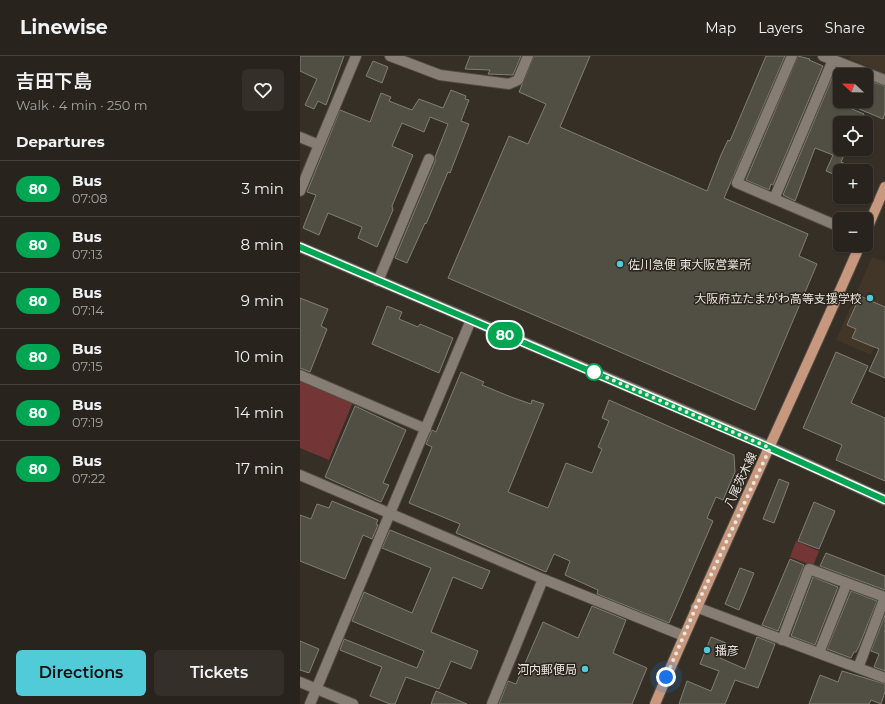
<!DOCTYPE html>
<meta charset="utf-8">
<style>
:root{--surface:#28231c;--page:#342f29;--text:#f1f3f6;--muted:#a5a4a3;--line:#44403b;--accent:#52cbd9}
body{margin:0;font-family:Montserrat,"Noto Sans JP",sans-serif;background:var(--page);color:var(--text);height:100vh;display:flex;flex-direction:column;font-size:15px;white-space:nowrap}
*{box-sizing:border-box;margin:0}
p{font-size:13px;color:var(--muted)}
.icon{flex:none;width:22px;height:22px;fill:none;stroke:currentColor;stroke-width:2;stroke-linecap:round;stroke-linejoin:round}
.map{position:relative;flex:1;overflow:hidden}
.sheet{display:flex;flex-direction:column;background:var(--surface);width:300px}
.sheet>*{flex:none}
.badge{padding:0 8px;border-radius:13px;font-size:14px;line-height:26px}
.needle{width:26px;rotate:292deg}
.fabs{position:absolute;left:533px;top:12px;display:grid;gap:8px}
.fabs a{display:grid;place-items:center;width:40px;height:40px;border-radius:6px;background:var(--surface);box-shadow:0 1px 3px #0004,0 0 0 1px var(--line);font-size:20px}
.you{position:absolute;width:20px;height:20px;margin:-10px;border:3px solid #fff;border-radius:50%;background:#1a73e8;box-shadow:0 0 0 6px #1a73e833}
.map>.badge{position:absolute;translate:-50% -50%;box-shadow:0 0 0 2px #fff}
h2{padding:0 16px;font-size:15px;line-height:36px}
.round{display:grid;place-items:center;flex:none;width:42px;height:42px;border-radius:6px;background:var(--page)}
.overview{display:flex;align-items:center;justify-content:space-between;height:68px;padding:0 16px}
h1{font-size:19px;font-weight:600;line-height:30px}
.button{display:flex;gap:8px;margin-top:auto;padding:8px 16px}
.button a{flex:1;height:46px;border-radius:6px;background:var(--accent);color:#111;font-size:16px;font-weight:600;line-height:46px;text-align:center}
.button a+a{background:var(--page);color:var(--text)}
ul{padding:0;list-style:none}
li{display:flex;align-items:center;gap:12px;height:56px;padding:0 16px;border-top:1px solid var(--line)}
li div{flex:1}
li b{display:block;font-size:15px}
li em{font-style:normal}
li .badge{min-width:44px;font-weight:700;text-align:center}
header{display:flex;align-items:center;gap:24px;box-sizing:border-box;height:56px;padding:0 20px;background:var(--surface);border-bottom:1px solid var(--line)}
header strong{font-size:19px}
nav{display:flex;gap:22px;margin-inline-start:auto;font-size:14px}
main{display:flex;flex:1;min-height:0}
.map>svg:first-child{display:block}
.built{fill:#413628}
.green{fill:#733535}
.building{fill:#514f44;stroke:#817f73}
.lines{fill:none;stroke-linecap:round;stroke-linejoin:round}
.minor-casing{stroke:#524d44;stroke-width:12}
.tertiary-casing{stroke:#524d44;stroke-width:12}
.primary-casing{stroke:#524d44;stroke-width:12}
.minor{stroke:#867e74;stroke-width:10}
.tertiary{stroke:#867e74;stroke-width:10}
.primary{stroke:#c7987e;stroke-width:10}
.line-casing{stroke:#fff;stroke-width:9}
.line{stroke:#00a651;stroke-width:6}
.walk{stroke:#e9e5df;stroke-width:4;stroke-dasharray:0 7.2}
.poi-dot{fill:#52cbd9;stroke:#2b251c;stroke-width:1.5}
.stop-dot{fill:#fff;stroke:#00a651;stroke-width:2}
.labels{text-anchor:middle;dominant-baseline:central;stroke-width:3;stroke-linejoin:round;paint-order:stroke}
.poi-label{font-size:12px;fill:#e9e5df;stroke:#2b251c;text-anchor:start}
.street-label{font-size:12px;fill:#e9e5df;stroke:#2b251c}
</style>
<header>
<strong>Linewise</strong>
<nav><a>Map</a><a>Layers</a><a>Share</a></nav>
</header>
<main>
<section class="sheet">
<div class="overview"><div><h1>吉田下島</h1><p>Walk · 4 min · 250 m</p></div><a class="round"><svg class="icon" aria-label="heart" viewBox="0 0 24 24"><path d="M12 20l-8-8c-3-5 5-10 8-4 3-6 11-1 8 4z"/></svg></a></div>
<h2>Departures</h2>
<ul>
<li><span class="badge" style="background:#00a651;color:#fff">80</span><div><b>Bus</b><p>07:08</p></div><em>3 min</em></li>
<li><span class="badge" style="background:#00a651;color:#fff">80</span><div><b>Bus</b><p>07:13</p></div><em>8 min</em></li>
<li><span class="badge" style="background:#00a651;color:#fff">80</span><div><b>Bus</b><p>07:14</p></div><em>9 min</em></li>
<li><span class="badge" style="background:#00a651;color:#fff">80</span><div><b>Bus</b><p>07:15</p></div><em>10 min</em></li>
<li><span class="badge" style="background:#00a651;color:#fff">80</span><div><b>Bus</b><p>07:19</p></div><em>14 min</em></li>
<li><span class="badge" style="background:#00a651;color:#fff">80</span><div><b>Bus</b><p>07:22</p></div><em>17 min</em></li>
</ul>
<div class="button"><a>Directions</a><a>Tickets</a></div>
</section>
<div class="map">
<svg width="585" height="648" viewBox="0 0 585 648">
<rect width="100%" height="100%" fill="#352f26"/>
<path class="built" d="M551 0H585V17L550 3Z
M572 201 585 206V280L580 278 571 299 536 284Z"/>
<path class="green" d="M0 324 53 346 29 404 0 392Z
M496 485 519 495 513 510 490 501Z"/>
<path class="building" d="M0 0H44L26 49 18 45 14 53 5 49 17 23 0 15Z
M170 0H221L213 19 188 18 190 14 165 13Z
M234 0H290L260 71 407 135 421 99 428 84 430 85 466 0H485L424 142 508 178 499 200 517 208 455 354 148 222 209 80 228 88 246 48 219 36Z
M498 0 510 3 509 4 523 10 473 129 471 128 469 134 446 124Z
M73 5 88 11 82 27 66 20Z
M535 15 540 17V48L564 58 560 67H540V93H547L541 106 561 115H540V121L526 115 533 99 515 92 495 145 483 139Z
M566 24 585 30V57L583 63 559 53 562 45H566Z
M151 34 166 40 165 43 169 44 161 65 169 68 150 117 148 116 126 168 125 167 107 207 95 202 135 106V101L148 68 130 61 124 76 102 67 92 90 113 99 92 150 93 154 77 191 58 182 62 171 28 157 19 179 3 172 16 139 7 136 40 54 70 66 81 37 91 41 89 45 112 54 119 43 143 52Z
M560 240 585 251V322L569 315 579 293 552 282 556 273 547 269Z
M0 242 28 253 21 270 27 273 10 316 0 312Z
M87 250 102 256 99 263 118 271 120 268 153 282 139 317 72 288Z
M536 296 568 310 551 347 585 362V425L536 404 542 389 503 372Z
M161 316 184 326 182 329 211 341 231 348 232 344 244 348 208 436 248 452 266 407 292 417 302 393 298 391 309 365 302 362 309 344 434 399 435 416 423 444 416 441 407 462 413 465 369 567 297 538 298 534 265 519 270 505 254 498 246 516 156 477 160 468 109 447 132 391 126 388 132 374 136 376Z
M55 350 106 374 83 427 89 429 81 446 25 421Z
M479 423 489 427 474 467 463 463Z
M32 445 78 464 76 468 78 469 72 483 63 479 45 523 0 505V459L11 463 17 448 29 452Z
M514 446 535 455 519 493 498 485Z
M90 474 190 515 182 533 153 521 131 576 178 595 171 613 151 605 139 633 106 621 95 648H90L70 640 82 611 40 594 44 583 117 612 124 595 52 565 64 536 112 557 131 512 82 492Z
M526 497 585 520V534L520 510Z
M490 503 504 509 478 575 462 569Z
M440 512 454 517 439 554 425 548Z
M513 521 538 531 515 589 491 580Z
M551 535 577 545 559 590 556 596H554L551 602 527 593Z
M292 550 326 564 313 597 347 612 332 648H199L208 625 216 628 243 566 278 582Z
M585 559V615L574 611 579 598 571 595Z
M411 581 426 587 420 602 445 613 457 581 475 588 458 632 435 624 425 648H379L387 625 411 635 419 615 400 608Z
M0 585 19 593 9 617 0 614Z
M542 615 585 628V636L581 648 571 644 569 648H509L520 619 538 626Z
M136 635 167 648H131Z"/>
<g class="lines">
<g class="minor-casing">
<path id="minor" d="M90 0 140 19 209 28 218 24 228 0
M492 0 437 127 540 171
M523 0 585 24
M0 81 19 89 0 135
M19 89 56 0
M474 143 533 4
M78 225 129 103
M0 319 126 373
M0 419 243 523 192 648
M243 523 384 580
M396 551 585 622
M482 584 509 513 585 541 558 612
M519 597 547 527
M10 648 171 264"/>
</g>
<g class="tertiary-casing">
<path id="tertiary" d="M0 191 470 391 585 444
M0 626 53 648"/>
</g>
<g class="primary-casing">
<path id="primary" d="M566 175 585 131
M355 648C420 494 493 343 560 189"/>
</g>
<use href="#minor" class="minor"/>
<use href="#tertiary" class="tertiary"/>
<use href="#primary" class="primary"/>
</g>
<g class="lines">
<g class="line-casing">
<path id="line" d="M0 191 470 392 585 444"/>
</g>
<use href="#line" class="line"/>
<path class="walk" d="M294 316 470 392 396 551 366 621"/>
</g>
<g class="poi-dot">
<circle cx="320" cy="208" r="4"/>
<circle cx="570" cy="242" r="4"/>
<circle cx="407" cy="594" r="4"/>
<circle cx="285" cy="613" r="4"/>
</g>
<circle class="stop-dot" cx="294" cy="316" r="8"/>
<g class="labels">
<g class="poi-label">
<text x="328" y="208">佐川急便 東大阪営業所</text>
<text x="562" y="242" text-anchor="end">大阪府立たまがわ高等支援学校</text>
<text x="415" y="594">播彦</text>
<text x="277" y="613" text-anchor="end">河内郵便局</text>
</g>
<g class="street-label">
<text transform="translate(440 424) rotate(-65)">八尾茨木線</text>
</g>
</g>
</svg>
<div class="fabs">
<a><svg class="needle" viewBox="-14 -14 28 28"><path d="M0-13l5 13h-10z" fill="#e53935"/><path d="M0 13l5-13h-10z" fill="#a5a4a3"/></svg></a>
<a><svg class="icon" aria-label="locate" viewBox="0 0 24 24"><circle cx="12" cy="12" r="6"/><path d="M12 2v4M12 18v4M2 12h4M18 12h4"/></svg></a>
<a>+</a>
<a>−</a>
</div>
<div class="you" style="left:366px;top:621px"></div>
<b class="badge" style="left:205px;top:279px;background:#00a651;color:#fff">80</b>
</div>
</main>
